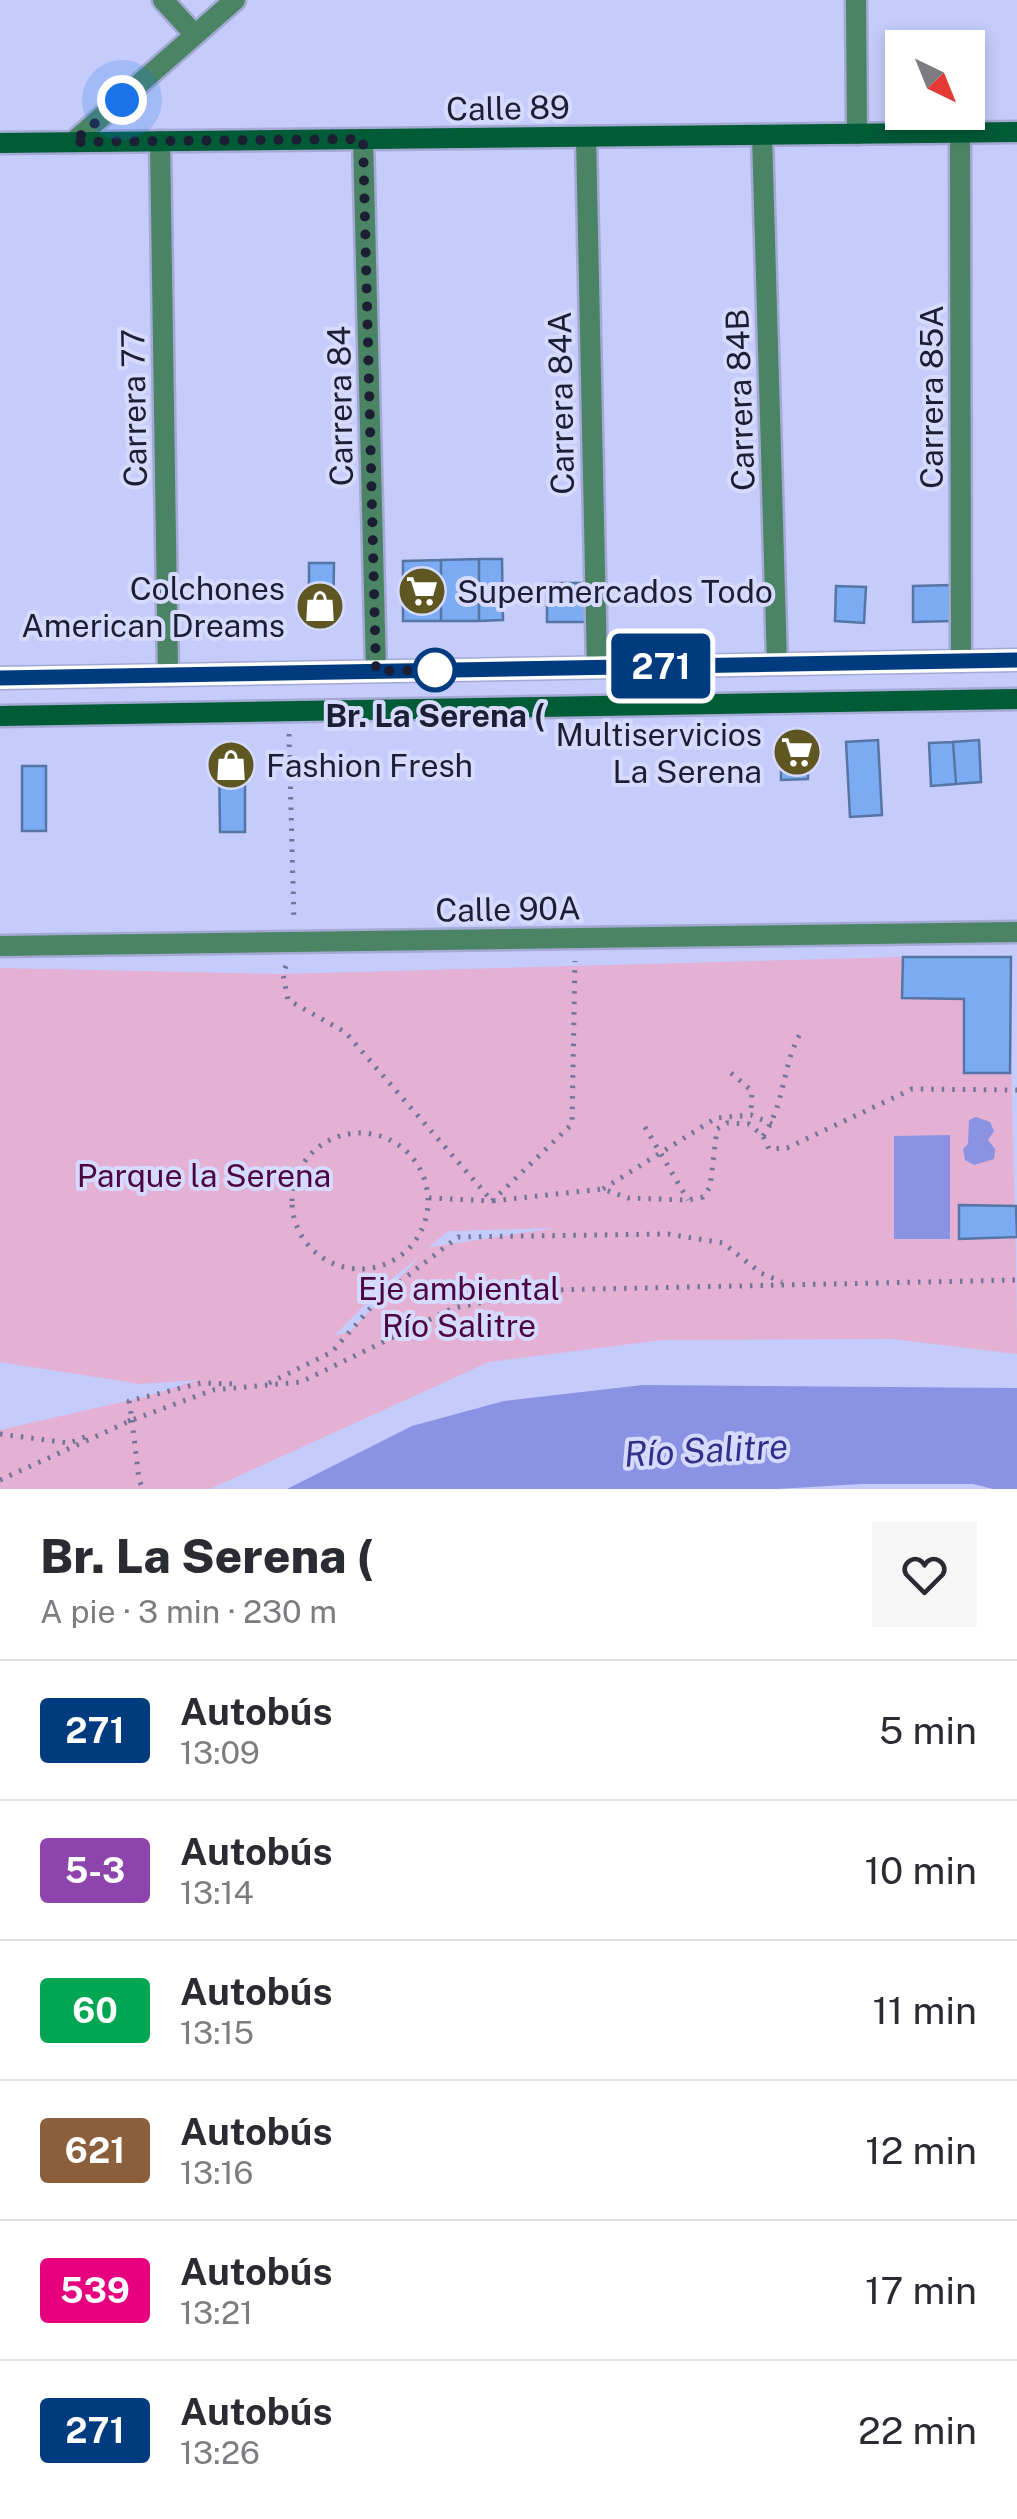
<!DOCTYPE html>
<html lang="es">
<meta charset="utf-8">
<style>
:root{--surface:#fff;--page:#f7f7f7;--text:#2b2b33;--muted:#7c7c81;--line:#e1e1e2}
body{margin:0;font-family:"Public Sans",sans-serif;background:var(--page);color:var(--text);height:100vh;display:flex;flex-direction:column;font-size:38px;white-space:nowrap}
*{box-sizing:border-box;margin:0}
p{font-size:32px;color:var(--muted)}
.icon{flex:none;width:55px;height:55px;fill:none;stroke:currentColor;stroke-width:2;stroke-linecap:round;stroke-linejoin:round}
.map{position:relative;height:1489px;overflow:hidden}
.drawer{display:flex;flex-direction:column;background:var(--surface);flex:1}
.drawer>*{flex:none}
.badge{padding:0 20px;border-radius:8px;font-size:35px;line-height:65px}
.needle{width:65px;rotate:137deg}
.buttons{position:absolute;left:885px;top:30px;display:grid;gap:20px}
.buttons a{display:grid;place-items:center;width:100px;height:100px;border-radius:0px;background:var(--surface);box-shadow:0 5px 15px #0003;font-size:50px}
.you{position:absolute;width:50px;height:50px;margin:-25px;border:8px solid #fff;border-radius:50%;background:#1a73e8;box-shadow:0 0 0 15px #1a73e833}
.map>.badge{position:absolute;translate:-50% -50%;box-shadow:0 0 0 5px #fff}
.round{display:grid;place-items:center;flex:none;width:105px;height:105px;border-radius:0px;background:var(--page)}
.head{display:flex;align-items:center;justify-content:space-between;height:170px;padding:0 40px}
h1{font-size:48px;font-weight:800;line-height:75px}
ul{padding:0;list-style:none}
li{display:flex;align-items:center;gap:30px;height:140px;padding:0 40px;border-top:2px solid var(--line)}
li div{flex:1}
li b{display:block;font-size:38px}
li em{font-style:normal}
li .badge{min-width:110px;font-weight:700;text-align:center}
.map>svg:first-child{display:block}
.green{fill:#e4b0d3;fill-rule:evenodd}
.water{fill:#8a93e3}
.building{fill:#7aabf3;stroke:#5675a4;stroke-width:2.5}
.lines{fill:none;stroke-linecap:round;stroke-linejoin:round}
.street-casing{stroke:#a3a9d3;stroke-width:25}
.secondary-casing{stroke:#a3a9d3;stroke-width:25}
.path{stroke:#717698;stroke-width:5;stroke-dasharray:2.5 8;stroke-linecap:butt}
.street{stroke:#4a8464;stroke-width:20}
.secondary{stroke:#005b37;stroke-width:20}
.line-casing{stroke:#fff;stroke-width:22}
.line{stroke:#003b80;stroke-width:15}
.walk{stroke:#1c1e34;stroke-width:10;stroke-dasharray:0 18}
.stop-dot{fill:#fff;stroke:#003b80;stroke-width:5}
.labels{text-anchor:middle;dominant-baseline:central;stroke-width:8;stroke-linejoin:round;paint-order:stroke}
.street-label{font-size:32px;fill:#1c1e34;stroke:#d5dafe}
.poi-label{font-size:32px;fill:#1c1e34;stroke:#d5dafe;text-anchor:end}
.stop-label{font-size:32px;font-weight:bold;fill:#1c1e34;stroke:#d5dafe}
.park-label{font-size:32px;fill:#4b043d;stroke:#d5dafe}
.water-label{font-size:35px;font-style:italic;fill:#332f8b;stroke:#d5dafe}
</style>
<div class="map">
<svg width="1017" height="1489" viewBox="0 0 1017 1489">
<rect width="100%" height="100%" fill="#c5ccfb"/>
<path class="green" d="M903 957H1011C1009 1090 1017 1222 1017 1354L893 1339 662 1340 489 1362 210 1489H0V1430L148 1396 198 1380 140 1384 0 1362V968L283 974ZM556 1228 431 1247 430 1246 448 1231ZM420 1256 351 1331 334 1336 385 1284Z"/>
<path class="water" d="M976 1117 990 1122 994 1131 988 1140 995 1149 994 1159 974 1165 965 1160 963 1149 968 1144 969 1120Z
M950 1135V1239H894V1136Z
M643 1385 1017 1388V1489H993L973 1484H862L777 1489H287L412 1426 504 1401Z"/>
<path class="building" d="M479 559H502L503 620 479 621Z
M479 559V621H441V560Z
M441 560V621H403V561Z
M309 563H334L333 621 309 620Z
M547 583H586L587 622H547Z
M951 585V621L913 622V586Z
M836 586 866 587 864 623 835 621Z
M878 740 882 815 850 817 846 742Z
M979 740 981 782 956 784 953 742Z
M807 741 808 779 781 780V742Z
M953 742 956 784 931 786 929 743Z
M245 753V832H220L219 754Z
M22 766H46V831H22Z
M903 957H1011L1010 1073H964V999L902 998Z
M959 1205 1016 1206 1017 1237 959 1239Z"/>
<g class="lines">
<g class="street-casing">
<path id="street" d="M163 0 195 35
M856 0 857 134
M960 133 961 661
M762 135 777 664
M586 137 597 667
M363 139 376 671
M160 141 168 675
M73 142 235 0
M0 946 1017 932"/>
</g>
<g class="secondary-casing">
<path id="secondary" d="M0 143 1017 132
M0 678 1017 660
M0 716 1017 699"/>
</g>
<path class="path" d="M289 734 294 921
M286 966 283 974 288 1000 345 1032 492 1201 603 1189 628 1198 688 1200 703 1197 710 1187 717 1129 727 1123 749 1124 763 1136 769 1149 787 1148 912 1089 1017 1090
M731 1073 752 1091 751 1115
M645 1127 688 1200
M292 1201a68 68 0 1 1 136 0a68 68 0 1 1-136 0Z
M763 1136C785 1105 782 1066 800 1034
M603 1189 716 1118 751 1115 772 1124
M429 1198 492 1201 572 1124 575 961
M269 1383 332 1352 380 1297 458 1237 668 1234 723 1243 761 1273 782 1282
M132 1420 139 1480 143 1489
M128 1421 132 1420 129 1401 201 1383 238 1384
M0 1434 69 1443 90 1435
M0 1480 132 1420 213 1390 301 1382 453 1308 550 1290 1017 1280"/>
<use href="#street" class="street"/>
<use href="#secondary" class="secondary"/>
</g>
<g class="lines">
<g class="line-casing">
<path id="line" d="M0 678 1017 660"/>
</g>
<use href="#line" class="line"/>
<path class="walk" d="M122 100 73 142 363 139 376 671 450 670H435"/>
</g>
<defs>
<g id="supermarket-disc" transform="scale(2.5)"><circle r="9.5" fill="#605622" stroke="#d5dafe"/><path d="M-6-5.5h2.5l.6 2H6L4.5 2H-2.5L-4.4-4H-6ZM-1.5 3.2a1.3 1.3 0 1 0 .1 0ZM3 3.2a1.3 1.3 0 1 0 .1 0Z" fill="#fff"/></g>
<g id="shop-disc" transform="scale(2.5)"><circle r="9.5" fill="#605622" stroke="#d5dafe"/><path d="M-5-2.5h2.3a2.7 3.5 0 0 1 5.4 0H5L5.5 6h-11ZM-1.5-2.5h3a1.5 2.3 0 0 0-3 0Z" fill="#fff"/></g>
</defs>
<g fill-rule="evenodd">
<use href="#supermarket-disc" x="422" y="591"/>
<use href="#shop-disc" x="320" y="606"/>
<use href="#supermarket-disc" x="797" y="752"/>
<use href="#shop-disc" x="231" y="765"/>
</g>
<circle class="stop-dot" cx="435" cy="670" r="20"/>
<g class="labels">
<g class="street-label">
<text transform="translate(508 108) rotate(-1)">Calle 89</text>
<text transform="translate(931 397) rotate(-90)">Carrera 85A</text>
<text transform="translate(740 400) rotate(-92)">Carrera 84B</text>
<text transform="translate(561 403) rotate(-91)">Carrera 84A</text>
<text transform="translate(340 406) rotate(-91)">Carrera 84</text>
<text transform="translate(134 408) rotate(-91)">Carrera 77</text>
<text transform="translate(508 909) rotate(-1)">Calle 90A</text>
</g>
<g class="poi-label">
<text x="285" y="588">Colchones<tspan x="285" dy="37">American Dreams</tspan></text>
<text x="457" y="591" text-anchor="start">Supermercados Todo</text>
<text x="762" y="734">Multiservicios<tspan x="762" dy="37">La Serena</tspan></text>
<text x="266" y="765" text-anchor="start">Fashion Fresh</text>
</g>
<g class="stop-label">
<text x="435" y="715">Br. La Serena (</text>
</g>
<g class="park-label">
<text x="204" y="1175">Parque la Serena</text>
<text x="459" y="1288">Eje ambiental<tspan x="459" dy="37">Río Salitre</tspan></text>
</g>
<g class="water-label">
<text transform="translate(706 1450) rotate(-3)">Río Salitre</text>
</g>
</g>
</svg>
<div class="buttons">
<a><svg class="needle" viewBox="-14 -14 28 28"><path d="M0-13l5 13h-10z" fill="#e53935"/><path d="M0 13l5-13h-10z" fill="#7c7c81"/></svg></a>
</div>
<div class="you" style="left:122px;top:100px"></div>
<b class="badge" style="left:661px;top:666px;background:#003b80;color:#fff">271</b>
</div>
<section class="drawer">
<div class="head"><div><h1>Br. La Serena (</h1><p>A pie · 3 min · 230 m</p></div><a class="round"><svg class="icon" aria-label="heart" viewBox="0 0 24 24"><path d="M12 20l-8-8c-3-5 5-10 8-4 3-6 11-1 8 4z"/></svg></a></div>
<ul>
<li><span class="badge" style="background:#003b80;color:#fff">271</span><div><b>Autobús</b><p>13:09</p></div><em>5 min</em></li>
<li><span class="badge" style="background:#8e44ad;color:#fff">5-3</span><div><b>Autobús</b><p>13:14</p></div><em>10 min</em></li>
<li><span class="badge" style="background:#00a651;color:#fff">60</span><div><b>Autobús</b><p>13:15</p></div><em>11 min</em></li>
<li><span class="badge" style="background:#8b5e3c;color:#fff">621</span><div><b>Autobús</b><p>13:16</p></div><em>12 min</em></li>
<li><span class="badge" style="background:#e6007e;color:#fff">539</span><div><b>Autobús</b><p>13:21</p></div><em>17 min</em></li>
<li><span class="badge" style="background:#003b80;color:#fff">271</span><div><b>Autobús</b><p>13:26</p></div><em>22 min</em></li>
</ul>
</section>
